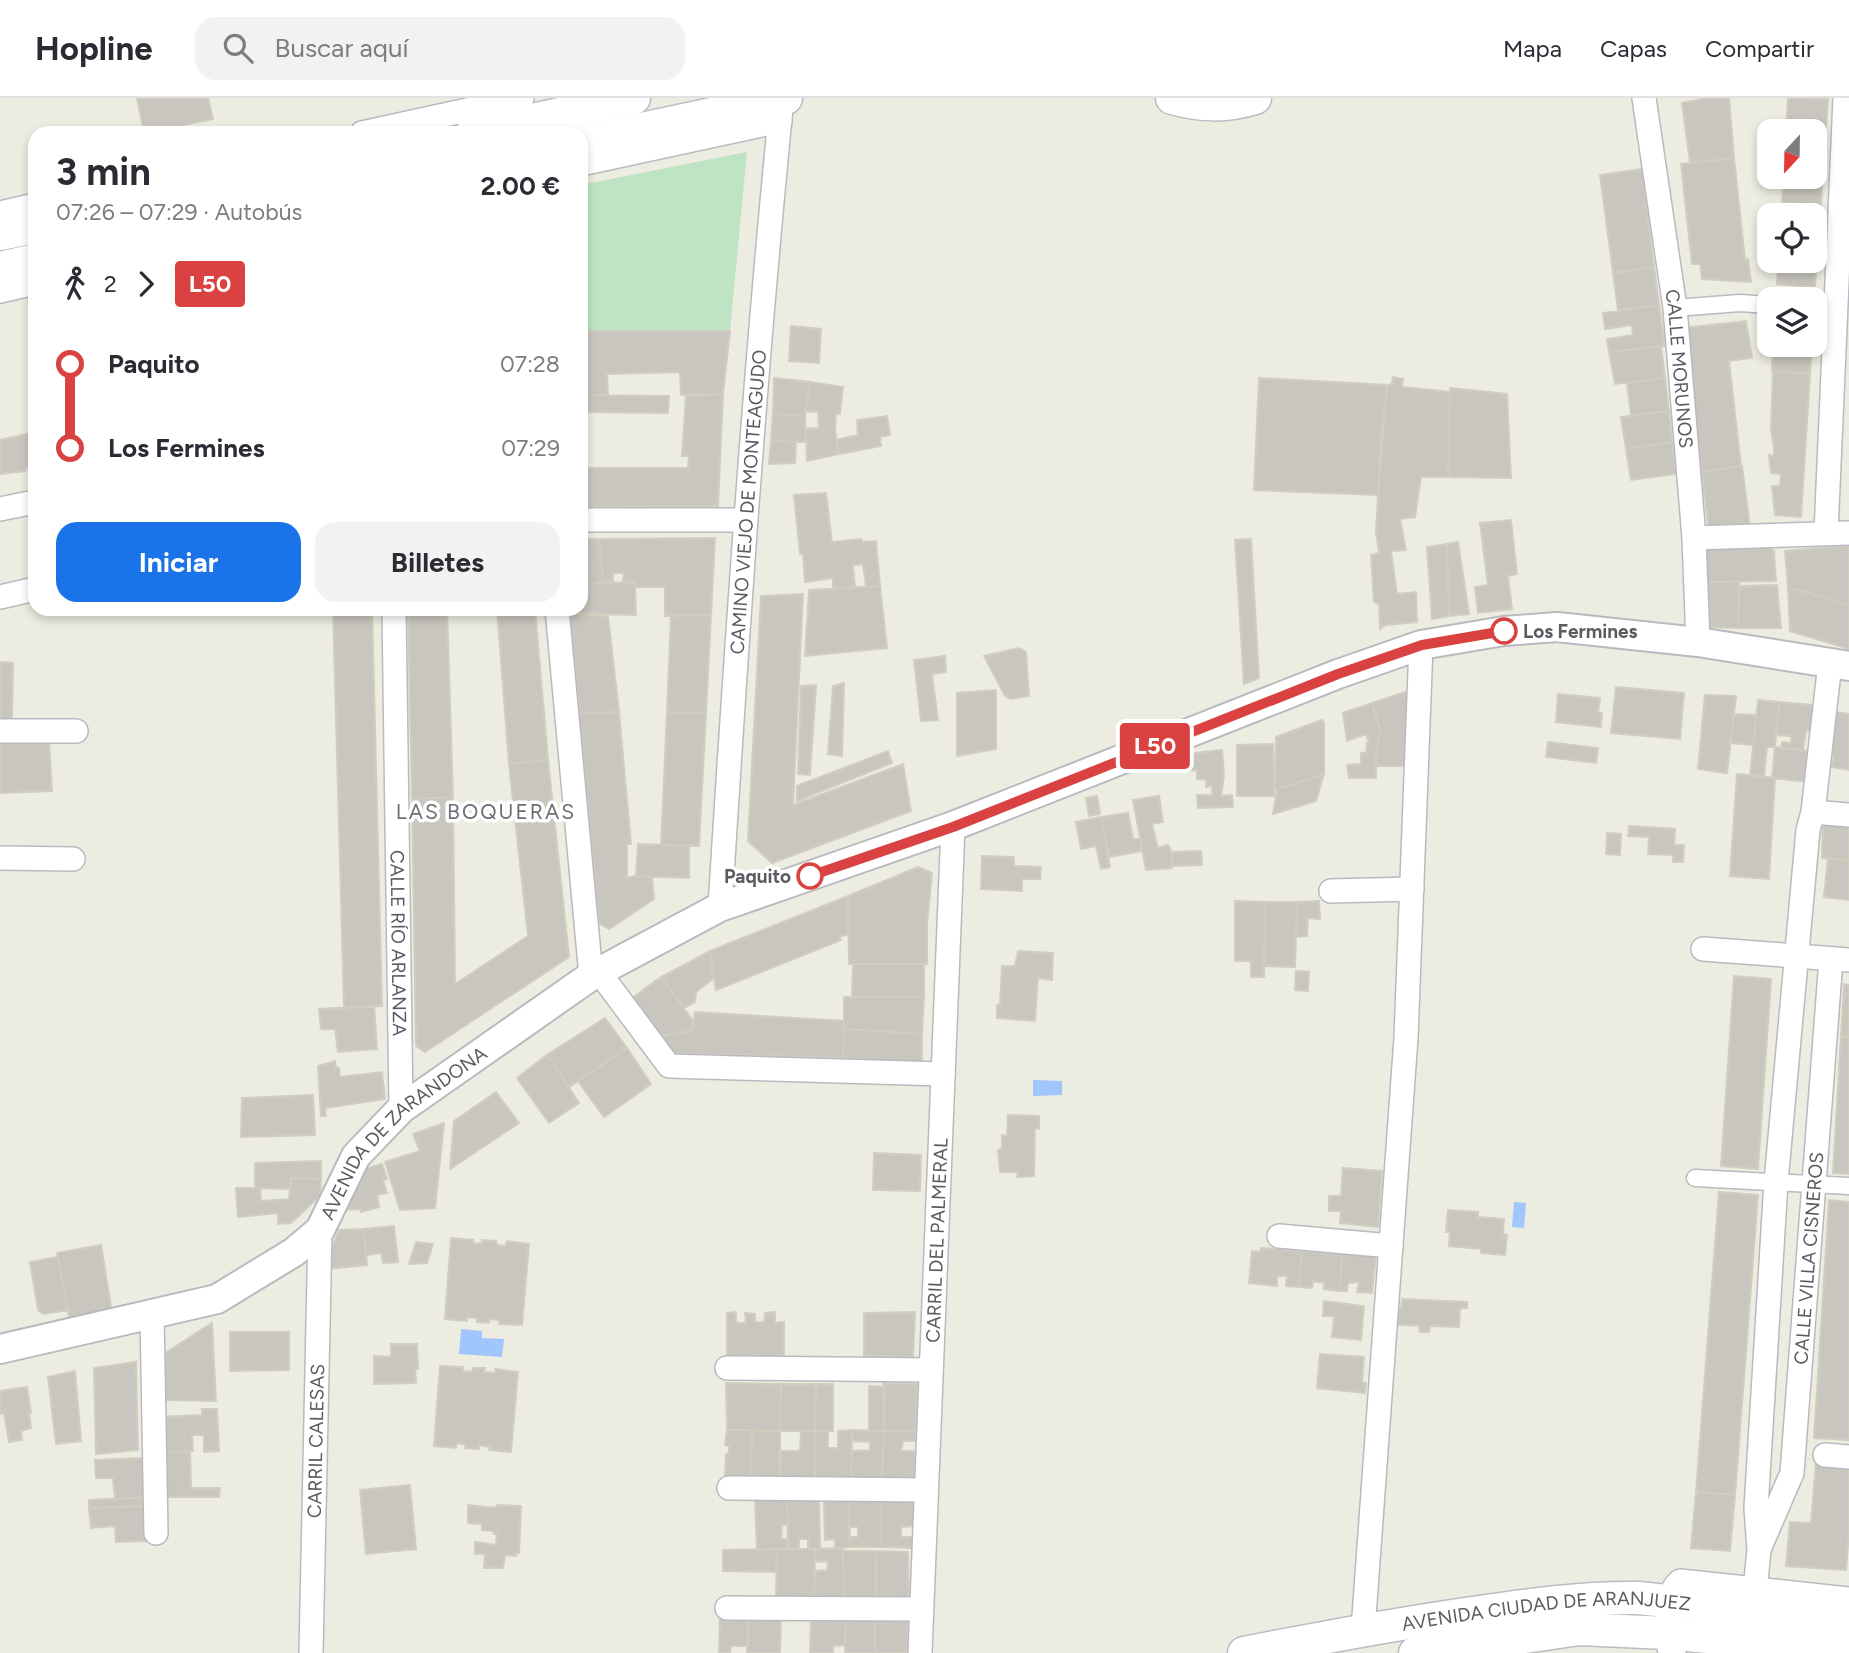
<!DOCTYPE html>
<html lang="es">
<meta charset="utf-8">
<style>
:root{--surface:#fff;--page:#f2f2f3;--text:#2b2b33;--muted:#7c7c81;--line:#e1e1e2;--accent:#1a73e8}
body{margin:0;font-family:Figtree,sans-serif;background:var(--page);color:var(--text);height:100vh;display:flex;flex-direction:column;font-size:26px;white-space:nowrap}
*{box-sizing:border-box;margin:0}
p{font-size:23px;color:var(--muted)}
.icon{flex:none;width:38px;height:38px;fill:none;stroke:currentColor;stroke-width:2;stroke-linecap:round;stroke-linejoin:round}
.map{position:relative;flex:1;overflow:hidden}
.details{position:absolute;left:28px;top:28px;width:560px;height:490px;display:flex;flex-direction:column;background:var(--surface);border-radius:21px;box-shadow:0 4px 10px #0003}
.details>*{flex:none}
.badge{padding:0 14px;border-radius:5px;font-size:24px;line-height:46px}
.needle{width:46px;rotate:202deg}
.buttons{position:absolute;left:1757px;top:21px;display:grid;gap:14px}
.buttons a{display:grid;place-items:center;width:70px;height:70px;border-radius:14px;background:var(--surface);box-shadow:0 4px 10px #0003;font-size:35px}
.map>.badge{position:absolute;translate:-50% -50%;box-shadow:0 0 0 4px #fff}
.legs{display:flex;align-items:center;gap:10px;height:77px;padding:0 28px;font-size:23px}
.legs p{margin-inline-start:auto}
.overview{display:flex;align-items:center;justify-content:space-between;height:119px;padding:0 28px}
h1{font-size:38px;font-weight:700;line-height:52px}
.button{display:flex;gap:14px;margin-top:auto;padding:14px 28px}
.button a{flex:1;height:80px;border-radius:21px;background:var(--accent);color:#fff;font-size:28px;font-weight:700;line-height:80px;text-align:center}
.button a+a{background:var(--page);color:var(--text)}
ul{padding:0 28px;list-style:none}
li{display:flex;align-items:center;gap:24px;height:84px;font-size:26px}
li i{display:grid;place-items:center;width:10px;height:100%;margin:0 9px;background:currentColor}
li i::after{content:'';width:18px;height:18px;margin:-9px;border:5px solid;border-radius:50%;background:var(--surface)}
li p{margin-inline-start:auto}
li:first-child i{background:linear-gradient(#0000 50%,currentColor 0)}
li:last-child i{background:linear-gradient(currentColor 50%,#0000 0)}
header{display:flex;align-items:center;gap:42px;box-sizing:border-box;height:98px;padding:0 35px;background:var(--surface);border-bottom:2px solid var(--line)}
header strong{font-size:33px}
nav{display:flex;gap:38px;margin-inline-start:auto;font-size:24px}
.search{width:490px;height:63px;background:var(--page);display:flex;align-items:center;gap:18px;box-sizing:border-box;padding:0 24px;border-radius:21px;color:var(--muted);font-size:26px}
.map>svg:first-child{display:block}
.green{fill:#bee4c4}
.water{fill:#a1c6fd}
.building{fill:#c8c6be;stroke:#d1cec0;stroke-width:2}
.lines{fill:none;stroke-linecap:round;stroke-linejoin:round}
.pedestrian-casing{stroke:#b9bac0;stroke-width:19}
.minor-casing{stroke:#b9bac0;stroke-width:26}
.tertiary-casing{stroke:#b9bac0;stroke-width:32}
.secondary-casing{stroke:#babcc3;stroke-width:35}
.pedestrian{stroke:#fff;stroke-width:16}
.minor{stroke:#fff;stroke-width:23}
.tertiary{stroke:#fff;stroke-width:28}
.secondary{stroke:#fff;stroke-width:32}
.line-1-casing{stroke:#fff;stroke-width:16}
.line-1{stroke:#da4241;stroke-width:10}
.stop-1-dot{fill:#fff;stroke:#da4241;stroke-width:3.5}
.labels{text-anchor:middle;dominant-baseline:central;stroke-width:7;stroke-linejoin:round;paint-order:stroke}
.street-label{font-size:19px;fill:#5a5c62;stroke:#fff}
.stop-label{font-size:19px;font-weight:bold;fill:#5a5c62;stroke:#fff;text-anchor:start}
.neighbourhood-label{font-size:21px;letter-spacing:2px;fill:#6b6e74;stroke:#fff}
</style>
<header>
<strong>Hopline</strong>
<div class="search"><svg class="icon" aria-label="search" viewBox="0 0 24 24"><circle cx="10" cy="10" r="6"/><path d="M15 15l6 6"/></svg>Buscar aquí</div>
<nav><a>Mapa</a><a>Capas</a><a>Compartir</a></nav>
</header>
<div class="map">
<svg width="1849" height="1555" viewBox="0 0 1849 1555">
<rect width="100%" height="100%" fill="#ecece1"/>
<path class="green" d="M747 54 730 233H581V87Z"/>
<path class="water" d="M1033 982 1062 983V997L1033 998Z
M1514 1104 1526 1105 1524 1130 1512 1129Z
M461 1231 482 1233V1240L504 1241 502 1259 459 1256Z"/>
<path class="building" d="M137 0H208L213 21 144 35Z
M1706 0H1729L1734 60 1690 65 1682 5Z
M1788 0 1828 1 1821 107 1782 105 1784 79H1815V33H1786Z
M1734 60 1745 162 1748 161 1751 184 1702 181 1700 166H1692L1681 66Z
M1642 71 1654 169 1613 175 1600 77Z
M1782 105 1821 107 1815 189 1777 186 1778 163H1815V117H1781Z
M1654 169 1659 207 1618 212 1613 175Z
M1659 207 1665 248 1609 254 1607 241 1633 237 1632 227 1605 231 1603 215Z
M1746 223 1752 260 1729 263 1741 368 1702 374 1685 230Z
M791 228 821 231 819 265 789 263Z
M581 233H730L723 296 681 297 680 274 607 276 608 297H581Z
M1773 247H1812L1810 276 1772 273Z
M1661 248 1665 280 1615 286 1609 254Z
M1773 273 1810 276 1801 419 1775 417 1772 388H1780L1781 376 1771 375 1769 357 1774 358V349L1771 332Z
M1393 279 1403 281 1402 289 1450 294 1448 379H1421L1415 419 1400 421 1406 452 1391 453 1397 496 1416 494 1417 524 1386 527 1380 531 1379 506 1374 504 1371 457 1379 455 1376 435 1381 342 1387 287 1392 286Z
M774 280 810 284 805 318 773 316Z
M1259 280 1387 287 1378 397 1254 392Z
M1665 280 1669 313 1631 317 1627 285Z
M810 284 843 289 840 316H836L835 333 839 356 807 363 806 331 819 330 818 314 805 313Z
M1450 290 1507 296 1511 380 1448 379Z
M723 296 718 408 581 409V370H688L689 358H682L686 298Z
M581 297 669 298 668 315 581 314Z
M1669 313 1672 344 1626 351 1621 319Z
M773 316 805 318 806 344 771 343Z
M887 318 890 337 880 339 881 348 839 356 836 342 858 337 857 322Z
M35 334V370L32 369 25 370V373L0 376V342Z
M771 343 796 344 795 365 769 366Z
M1672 344 1676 376 1631 382 1626 351Z
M1742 368 1750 429 1709 435 1702 374Z
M826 395 832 444 861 441 863 444 876 443 880 488 866 489 863 466 853 467 855 489 833 490V480L805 484 803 456H800L794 397Z
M1511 422 1517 476 1508 478 1512 511 1478 515 1475 489 1488 487 1480 425Z
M715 440 711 517 665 518V489H636V485L623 484 624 475H613V484H603L599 441Z
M581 441H599L603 484 581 486Z
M1251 441 1259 580 1244 586 1235 442Z
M1458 444 1469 516 1449 518 1447 446Z
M1763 444 1774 453 1776 483 1707 484 1705 446Z
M1447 446 1449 518 1432 521 1427 449Z
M1849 447V507L1788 489 1785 453Z
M635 484 636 517 563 515V511H581V486Z
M1708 484H1739L1738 530 1709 529Z
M1777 487 1781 530H1738L1739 488Z
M880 488 887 550 805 558 809 492Z
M1788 489 1849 507V551L1790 533Z
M803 496 793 707 903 666 911 713 772 765 748 743 761 498Z
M333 511H372L382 908 344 910Z
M408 511H447L453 699 412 701Z
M497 511H535L548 662 509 666Z
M570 516 608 518 619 614 579 615Z
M671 517H711L706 615H667Z
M1019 550 1026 554 1029 598 1010 601 1005 598 984 558Z
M945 558 946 574 932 576 938 622 921 623 914 562Z
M0 564 13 565 12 622H0Z
M844 585 842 658 828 656 833 588Z
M816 587 810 677 798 676 801 588Z
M1616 589 1684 595 1680 641 1611 635Z
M996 592V651L957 658V595Z
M1412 592 1410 668H1375L1380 631 1372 605Z
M1558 596 1600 600 1598 614 1602 615 1601 629 1556 624Z
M1705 597 1736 598 1727 675 1698 671Z
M1758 602 1779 604 1775 649H1767L1764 679 1750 678Z
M1779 604 1813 607 1811 633 1806 632 1803 652 1781 650 1782 644 1791 645V638L1776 637Z
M1372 605 1380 633 1376 655V680H1349L1347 667 1361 666V655H1366L1367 645 1369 644 1366 636 1347 643 1343 615Z
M619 614 631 746H627V780L636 778 652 779 654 801 609 831 599 825 579 615Z
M1836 614 1849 616V672L1832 669 1834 657 1829 655Z
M667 615H706L699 748 661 747Z
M1734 616 1756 617 1753 647 1730 645Z
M1322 622 1324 625V676L1275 692 1276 639Z
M0 644H49L52 693 0 695Z
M1548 644 1598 650 1596 665 1546 659Z
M1273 646 1274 698H1237V647Z
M1775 649 1810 653 1808 684 1772 680Z
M1222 652 1224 677 1221 698 1232 697 1233 709 1198 710 1197 697H1212V688L1206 689V682L1197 681V672L1187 673V656Z
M888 653 892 665 797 703V688Z
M548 662 569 859 425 954 416 948 412 701 453 699 455 886 528 838 509 666Z
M1324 676 1316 703 1273 716 1277 691Z
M1737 676 1775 680 1769 781 1730 778Z
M1097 698 1100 716 1089 718 1086 700Z
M1159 698 1163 724 1152 726 1158 750 1168 747 1172 754V770L1146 772 1133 702Z
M1128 715 1133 741 1140 740 1142 753 1109 759 1101 719Z
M1101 719 1110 769 1101 771 1096 748 1081 751 1076 724Z
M1823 723 1849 725V763L1822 760Z
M1629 728 1675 731 1674 747H1684L1683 764H1673V757L1648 756 1649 739 1628 738Z
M1607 735 1621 736 1620 757 1606 756Z
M638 746 689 748V780L636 778Z
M1201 753 1202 767 1172 768V754Z
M982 758 1014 759V768L1041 769 1040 781H1022V793L981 791Z
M1828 760 1849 763V802L1824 799Z
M918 769 932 775 927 826V866H849L848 798Z
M848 798V836L839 839 841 842 716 892 710 853Z
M1235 803 1265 804 1264 879H1251V863H1235Z
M1319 803 1320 821 1308 820 1307 838 1296 839 1297 804Z
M1265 804H1297L1295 869 1264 868Z
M710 853 713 881 696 894 695 904 684 910 661 879Z
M1018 853 1053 855 1052 882 1038 880 1035 923 997 920V907H1000L1002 868H1015Z
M853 866H924V899H852Z
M1296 873 1309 874 1308 893 1295 892Z
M1734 878 1771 881 1758 1071 1721 1068Z
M661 879 694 924 692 933 658 938 631 901Z
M1844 886 1849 887V939H1841Z
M844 899H924L922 936 844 931Z
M374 908 377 951 338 954 335 931H321L319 911Z
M695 914 844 923 843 960 669 955 658 938 692 933Z
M605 920 627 950 569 989 547 957Z
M844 931 922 936V965L843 960Z
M1841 939H1849V1076L1833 1075Z
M627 950 651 986 604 1019 578 983Z
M547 957 579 1005 549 1025 517 980Z
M335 963 336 970H339L340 979 382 974 385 1001 325 1010 326 1018H321L318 968Z
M496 994 519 1025 450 1071 454 1023Z
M313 997 315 1037 241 1039 242 1000Z
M1008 1017 1039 1018V1031L1035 1030 1034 1078 1017 1079 1018 1074H1000L998 1052 1002 1051V1037L1007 1038Z
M444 1025 435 1110 400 1112 385 1064 420 1053 413 1036Z
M874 1055 921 1057 920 1093 873 1092Z
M321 1063V1081L291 1080 290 1091 255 1090V1065Z
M382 1066 387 1081 383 1082 387 1095 377 1097 379 1109 361 1114V1111L340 1112 358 1073Z
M1343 1070 1382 1073 1378 1129 1340 1125 1341 1113H1329V1098H1341Z
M291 1080 321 1081 320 1098 291 1125 278 1126V1115L238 1119 236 1090H260L261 1103 289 1101Z
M1719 1094 1758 1097 1735 1397 1696 1394Z
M1829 1102 1849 1104V1342L1814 1340Z
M1448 1112 1478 1114V1119L1504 1121 1503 1136 1507 1137 1505 1157 1481 1155V1151L1449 1148 1450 1134H1446Z
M394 1128 398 1164 383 1165 381 1155 366 1157 364 1131Z
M364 1131 367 1167 327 1171 328 1160 339 1132Z
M451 1140 473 1142V1146L482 1145V1142L496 1143 497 1147 506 1148 507 1143 529 1146 522 1227 499 1226 500 1222 489 1221V1225L477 1224V1220L467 1219V1223L445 1221Z
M416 1144 433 1146 427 1165 409 1166Z
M101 1147 112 1215 70 1224 57 1155Z
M1261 1150 1302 1153 1299 1189 1286 1188 1287 1178H1277V1188L1249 1185 1252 1153 1260 1154Z
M1302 1153 1342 1156 1340 1193 1324 1191V1185L1313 1183 1312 1190 1299 1189Z
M1342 1156 1376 1158 1372 1195 1357 1194 1359 1184 1348 1185 1347 1193H1340Z
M58 1159 68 1212 43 1216 38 1212 30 1164Z
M1402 1201 1467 1204V1210H1460L1459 1229 1430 1228 1429 1234H1420L1419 1228 1391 1226 1390 1212 1401 1211Z
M1324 1203 1364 1208 1361 1242 1332 1239 1334 1218H1323Z
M736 1214V1225H746L745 1215 755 1216V1224H764L765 1215 775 1214V1225L784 1224V1259L776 1258V1261H765L764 1258H757V1261H745V1258H738V1261H727V1215Z
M915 1214 913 1259 864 1258V1215Z
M212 1225 216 1303 165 1302V1255Z
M230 1234H289V1272L230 1273Z
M391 1246H417L418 1271H415L416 1285 374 1286V1258L391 1259Z
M1320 1256 1364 1259 1362 1284 1366 1285 1365 1295 1317 1290Z
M136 1264 138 1352 96 1356 94 1270Z
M440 1268 463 1269V1273L472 1274 473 1270H485L484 1274 495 1275V1271L518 1274 511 1354 489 1352 490 1349 479 1347V1351L465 1350 466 1347 457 1345 456 1350 434 1348Z
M75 1273 81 1343 56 1346 48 1279Z
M726 1285 781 1286 780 1333 727 1332Z
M883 1285 917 1286 916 1333H884Z
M781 1286H816L815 1333H780Z
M816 1286H833V1333H815Z
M869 1288 884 1289V1333H869Z
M27 1289 31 1315H29L31 1330 21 1333 22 1342 9 1344 4 1315 0 1316V1293Z
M202 1311H217L219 1353 204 1354V1337H192L193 1353 160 1355 158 1319 202 1317Z
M727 1332H752L751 1382H725L726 1356 729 1355V1348L725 1347Z
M752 1332 780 1333V1382H751Z
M852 1332 884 1333 882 1381 851 1382 852 1353 870 1352V1344L852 1343Z
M852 1332 851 1382H815V1333H828V1350H838V1333Z
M801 1333H815V1382H780L779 1353H800Z
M884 1333H916L915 1343H903L901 1353H915V1383L882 1381Z
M190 1354 191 1390H220L219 1399H164L163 1355Z
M143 1360 146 1399 115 1401 113 1380H96L95 1362Z
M1816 1364 1849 1367V1433L1846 1472 1786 1468 1790 1424 1811 1425Z
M410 1387 416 1451 366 1456 360 1392Z
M1696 1394 1735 1397 1730 1453 1691 1450Z
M146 1399V1408L89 1410V1402Z
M914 1401V1428L901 1429V1439H914V1450L881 1449V1402Z
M755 1402H787L788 1427H782L781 1441H788V1451L757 1452Z
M787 1402H819L820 1451H808V1441H799V1451H788Z
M824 1402H849L850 1449 835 1451V1441L825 1442Z
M849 1402H881V1449H850L849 1439H858V1429H849Z
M468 1407 496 1410 497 1407 521 1408 519 1455H516V1458L505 1457 503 1470H484L485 1456H475V1444L496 1447 497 1436H494V1433L482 1432V1426L468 1425Z
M146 1408 147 1443 116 1444 115 1428 91 1430 89 1410Z
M843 1450 844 1500H814L815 1473 827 1472 828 1463 815 1464V1451Z
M777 1451 776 1474 723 1473V1452Z
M777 1451H815L814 1500H776Z
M843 1453H876V1499L844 1500Z
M876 1453 908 1454 909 1500 876 1499Z
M781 1519 780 1555H747L748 1521Z
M811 1520 846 1521 845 1547 833 1548V1555H810Z
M720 1521H748V1548H731L730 1555H719Z
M846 1521 875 1522V1555H845Z
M875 1522H908L907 1555H875Z"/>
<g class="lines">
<g class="pedestrian-casing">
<path id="pedestrian" d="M1815 209 1836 210
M1675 210 1740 205 1769 207
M1695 1080 1849 1088"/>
</g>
<g class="minor-casing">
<g id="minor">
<path id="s1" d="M1644 0 1675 210 1694 440 1698 544"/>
<path d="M362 35 522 0"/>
<path d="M581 66 780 23"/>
<path d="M0 115 35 107"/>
<path d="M0 193 35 185"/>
<path d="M0 411 35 404"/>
<path d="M581 422H745"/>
<path d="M1826 435 1845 0"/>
<path d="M1694 440 1849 435"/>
<path d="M0 499 35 491"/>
<path id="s2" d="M394 511 401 1011"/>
<path d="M557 511 591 878"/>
<path d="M0 633H76"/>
<path d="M1813 714 1849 717"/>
<path d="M0 760 73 761"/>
<path d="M1331 793 1412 791"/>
<path id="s3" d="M720 809C737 539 755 269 782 0"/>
<path d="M1703 851 1849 862"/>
<path d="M599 874 669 968 943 976"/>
<path d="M1279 1138 1391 1148"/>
<path d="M152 1216 156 1435"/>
<path d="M727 1270 931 1272"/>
<path d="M1825 1357 1849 1359"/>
<path d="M729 1390 926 1392"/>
<path id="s4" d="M1760 1449 1792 1375 1831 861"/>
<path d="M727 1510 921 1511"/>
<path d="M1757 1527 1755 1492 1759 1452 1756 1410 1776 1084 1808 732 1813 714 1830 565"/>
<path d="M1363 1532 1406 940 1421 547"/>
<path id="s5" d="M311 1555 320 1132"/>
<path id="s6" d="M920 1555 953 728"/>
<path d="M1674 1555 1669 1550C1667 1530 1664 1496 1680 1483L1849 1501"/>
</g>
</g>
<g class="tertiary-casing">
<g id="tertiary">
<path id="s7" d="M0 1251 217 1201 294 1154 320 1132 356 1058 401 1011 591 878 720 809 953 728 1338 576 1421 547 1504 533 1557 529 1698 544 1849 568"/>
</g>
</g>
<g class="secondary-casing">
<g id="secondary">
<path d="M1172 0C1201 8 1226 9 1255 0"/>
<path d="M472 35 634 0"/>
<path d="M581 44 786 0"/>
<path d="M0 136 35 129"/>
<path d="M0 170 35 162"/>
<path id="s8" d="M1244 1555C1320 1540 1396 1526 1472 1515 1527 1507 1582 1499 1638 1500L1849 1522"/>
<path d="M1415 1555 1579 1531 1667 1535 1849 1553"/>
</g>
</g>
<use href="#pedestrian" class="pedestrian"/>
<use href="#minor" class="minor"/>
<use href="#tertiary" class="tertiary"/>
<use href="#secondary" class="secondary"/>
</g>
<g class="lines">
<g class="line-1-casing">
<path id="line-1" d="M810 778 953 729 1338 576 1422 547 1504 533"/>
</g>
<use href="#line-1" class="line-1"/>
</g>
<g class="stop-1-dot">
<circle cx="1504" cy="533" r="12"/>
<circle cx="810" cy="778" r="12"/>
</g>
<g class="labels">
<g class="street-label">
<text stroke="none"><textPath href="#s1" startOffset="273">CALLE MORUNOS</textPath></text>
<text stroke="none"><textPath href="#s3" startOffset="406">CAMINO VIEJO DE MONTEAGUDO</textPath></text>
<text stroke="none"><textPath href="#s2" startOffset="334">CALLE RÍO ARLANZA</textPath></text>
<text stroke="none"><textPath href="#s7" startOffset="478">AVENIDA DE ZARANDONA</textPath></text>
<text stroke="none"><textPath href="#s6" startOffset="413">CARRIL DEL PALMERAL</textPath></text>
<text stroke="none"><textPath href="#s4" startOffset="296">CALLE VILLA CISNEROS</textPath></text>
<text stroke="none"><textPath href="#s5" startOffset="212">CARRIL CALESAS</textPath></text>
<text stroke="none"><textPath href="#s8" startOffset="306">AVENIDA CIUDAD DE ARANJUEZ</textPath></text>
</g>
<g class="stop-label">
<text x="1523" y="533">Los Fermines</text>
<text x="791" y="778" text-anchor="end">Paquito</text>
</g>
<g class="neighbourhood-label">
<text x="486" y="713">LAS BOQUERAS</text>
</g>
</g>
</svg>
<div class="buttons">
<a><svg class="needle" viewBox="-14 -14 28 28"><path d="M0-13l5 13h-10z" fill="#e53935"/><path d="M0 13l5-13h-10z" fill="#7c7c81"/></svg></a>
<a><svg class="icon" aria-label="locate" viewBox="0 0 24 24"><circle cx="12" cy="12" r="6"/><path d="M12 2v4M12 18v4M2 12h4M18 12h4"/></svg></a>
<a><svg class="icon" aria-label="layers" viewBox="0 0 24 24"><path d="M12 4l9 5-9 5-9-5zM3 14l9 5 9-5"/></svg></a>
</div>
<b class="badge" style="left:1155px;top:648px;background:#da4241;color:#fff">L50</b>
<section class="details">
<div class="overview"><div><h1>3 min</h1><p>07:26 – 07:29 · Autobús</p></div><b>2.00 €</b></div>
<div class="legs"><svg class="icon" aria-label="walk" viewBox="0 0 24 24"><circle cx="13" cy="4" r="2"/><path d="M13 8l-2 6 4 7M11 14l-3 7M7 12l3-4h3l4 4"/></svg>2<svg class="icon" aria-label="forward" viewBox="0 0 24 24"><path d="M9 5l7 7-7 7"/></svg><b class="badge" style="background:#da4241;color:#fff">L50</b></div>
<ul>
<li><i style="color:#da4241"></i><b>Paquito</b><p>07:28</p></li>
<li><i style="color:#da4241"></i><b>Los Fermines</b><p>07:29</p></li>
</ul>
<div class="button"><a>Iniciar</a><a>Billetes</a></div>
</section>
</div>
